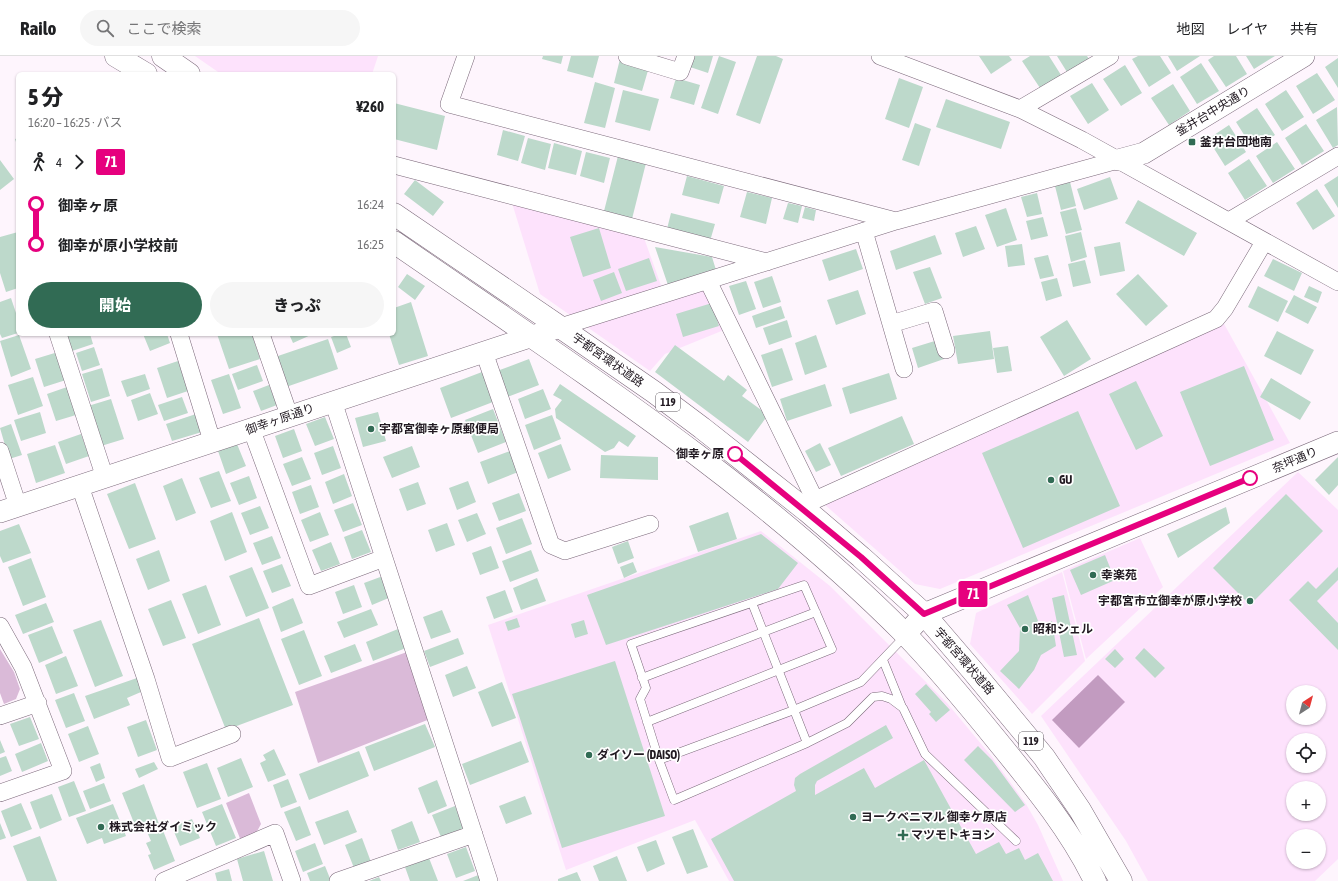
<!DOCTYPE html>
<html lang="ja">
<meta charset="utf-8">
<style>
:root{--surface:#fff;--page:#f6f6f6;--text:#202124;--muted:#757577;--line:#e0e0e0;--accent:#316b54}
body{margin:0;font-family:"Asap Condensed","Noto Sans JP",sans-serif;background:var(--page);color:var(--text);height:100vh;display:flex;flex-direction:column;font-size:15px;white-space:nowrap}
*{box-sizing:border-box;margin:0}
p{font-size:13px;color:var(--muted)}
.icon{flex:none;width:22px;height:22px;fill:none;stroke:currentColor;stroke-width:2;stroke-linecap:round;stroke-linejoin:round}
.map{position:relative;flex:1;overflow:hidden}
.drawer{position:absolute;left:16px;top:16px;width:380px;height:264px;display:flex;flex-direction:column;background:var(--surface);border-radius:6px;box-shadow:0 1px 3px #0004}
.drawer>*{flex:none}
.badge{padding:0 8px;border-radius:3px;font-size:14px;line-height:26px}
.needle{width:26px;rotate:36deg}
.buttons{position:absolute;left:1286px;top:629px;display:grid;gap:8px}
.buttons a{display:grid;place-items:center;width:40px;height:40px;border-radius:50%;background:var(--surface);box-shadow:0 1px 3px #0004;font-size:20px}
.map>.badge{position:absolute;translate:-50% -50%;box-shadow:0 0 0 2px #fff}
.legs{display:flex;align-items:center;gap:6px;height:44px;padding:0 12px;font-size:13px}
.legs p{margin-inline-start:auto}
.headline{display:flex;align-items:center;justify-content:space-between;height:68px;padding:0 12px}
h1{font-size:22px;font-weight:800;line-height:30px}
.button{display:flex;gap:8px;margin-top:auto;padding:8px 12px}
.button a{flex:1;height:46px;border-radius:24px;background:var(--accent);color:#fff;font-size:16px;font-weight:800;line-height:46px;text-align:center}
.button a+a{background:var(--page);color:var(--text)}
ul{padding:0 12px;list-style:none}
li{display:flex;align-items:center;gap:14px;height:40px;font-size:15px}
li i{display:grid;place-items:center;width:6px;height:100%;margin:0 5px;background:currentColor}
li i::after{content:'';width:10px;height:10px;margin:-5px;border:3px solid;border-radius:50%;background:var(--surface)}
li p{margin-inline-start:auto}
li:first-child i{background:linear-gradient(#0000 50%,currentColor 0)}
li:last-child i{background:linear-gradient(currentColor 50%,#0000 0)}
header{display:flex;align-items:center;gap:24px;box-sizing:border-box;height:56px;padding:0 20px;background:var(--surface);border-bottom:1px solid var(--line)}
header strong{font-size:19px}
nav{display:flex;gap:22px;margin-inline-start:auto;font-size:14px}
.search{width:280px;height:36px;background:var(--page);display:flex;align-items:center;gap:10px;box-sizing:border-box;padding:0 14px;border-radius:22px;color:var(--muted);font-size:15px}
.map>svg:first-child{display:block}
.built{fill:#fde2fc;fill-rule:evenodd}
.green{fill:#dabad8}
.water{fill:#c29bc0}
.building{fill:#bdd9cb}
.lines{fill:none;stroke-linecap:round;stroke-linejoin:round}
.service-casing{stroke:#7b697a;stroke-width:9}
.minor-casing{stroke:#7b697a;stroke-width:18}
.tertiary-casing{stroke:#7b697a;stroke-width:22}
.trunk-casing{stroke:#7b697a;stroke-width:23}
.service{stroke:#fff;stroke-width:8}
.minor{stroke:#fff;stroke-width:17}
.tertiary{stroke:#fff;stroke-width:21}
.trunk{stroke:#fff;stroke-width:22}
.line-1-casing{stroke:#fff;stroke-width:9}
.line-1{stroke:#e6007e;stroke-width:6}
.poi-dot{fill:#316b54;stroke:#fff;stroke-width:1.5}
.stop-1-dot{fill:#fff;stroke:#e6007e;stroke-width:2}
.labels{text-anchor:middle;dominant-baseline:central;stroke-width:3.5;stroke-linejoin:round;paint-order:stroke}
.shield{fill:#fff;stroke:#645e64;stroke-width:1}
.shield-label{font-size:11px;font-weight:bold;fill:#211921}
.street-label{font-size:12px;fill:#211921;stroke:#fff}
.poi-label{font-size:12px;font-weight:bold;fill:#211921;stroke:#fff;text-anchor:start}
.stop-label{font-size:12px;font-weight:bold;fill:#211921;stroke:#fff;text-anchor:end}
</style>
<header>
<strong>Railo</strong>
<div class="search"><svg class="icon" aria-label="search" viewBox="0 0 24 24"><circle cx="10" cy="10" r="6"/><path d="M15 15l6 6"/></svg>ここで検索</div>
<nav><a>地図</a><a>レイヤ</a><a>共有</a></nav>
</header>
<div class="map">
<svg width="1338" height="825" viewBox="0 0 1338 825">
<rect width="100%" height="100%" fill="#fef5fd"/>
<path class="built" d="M195 0H378L372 18H221Z
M512 147 644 182 667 246 705 233 724 274 665 298 650 315 540 238Z
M1223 266 1290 387 940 533 915 528 824 448Z
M1298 416 1338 454V803L1315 825H1148L1126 785 1041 660ZM1293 636H1319V662H1293ZM1293 684H1319V710H1293ZM1293 732H1319V758H1293ZM1293 780H1319V806H1293Z
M761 475 830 530 947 647 992 701 1026 748 1038 769 1063 825H729L695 764 566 814 488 569Z
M1140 482 1163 531 1086 603 1063 515Z
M1062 516 1085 605 1032 658 970 588 976 557Z"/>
<path class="green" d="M0 593 14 616 20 633 16 643 4 648 0 637Z
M407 596 430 663 318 707 295 636Z
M249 737 261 768 255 779 241 785 226 747Z"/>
<path class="water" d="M1098 619 1125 646 1079 692 1052 664Z"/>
<path class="building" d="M543 0H563L561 8 542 3Z
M571 0H599L593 22 567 15Z
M694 0H713L708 17 690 11Z
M719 0 736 6 718 58 701 52Z
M757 0H776L783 3 760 68 736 59Z
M979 0H1009L1012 4 991 18Z
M1030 0H1049L1061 19 1040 32 1022 5Z
M1057 0H1087L1089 3 1067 16Z
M1138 0H1160L1171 17 1149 31 1132 3Z
M1168 0H1200L1177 15Z
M1214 0H1236L1247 18 1226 31 1208 4Z
M1246 0H1275L1254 13Z
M1338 2V32L1325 11Z
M620 3 649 11 642 35 614 27Z
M1201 7 1219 35 1197 48 1180 21Z
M1125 9 1142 37 1121 50 1103 23Z
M1317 17 1335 44 1313 58 1296 30Z
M676 22 700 29 694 49 670 42Z
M899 22 923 31 909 72 885 63Z
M595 26 615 32 605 72 584 67Z
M1092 27 1109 54 1088 68 1070 40Z
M1173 28 1190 55 1169 69 1151 42Z
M623 34 659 43 650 75 615 66Z
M1286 34 1304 61 1282 75 1265 48Z
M946 43 1010 66 1001 93 936 71Z
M394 47 445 60 437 94 394 83Z
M1337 51 1338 89 1333 92 1316 64Z
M1257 52 1275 79 1253 93 1236 66Z
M915 67 931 73 919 110 902 104Z
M1306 68 1324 95 1302 109 1285 82Z
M1229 69 1246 96 1225 110 1208 83Z
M503 74 525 80 518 105 497 99Z
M18 82V92L15 83Z
M528 82 551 88 545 114 521 107Z
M1277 86 1295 113 1273 127 1256 100Z
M554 87 582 95 576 119 548 112Z
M586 96 610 102 604 127 580 120Z
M618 100 646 107 631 167 603 159Z
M1249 103 1267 130 1245 144 1228 117Z
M0 104 14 123 0 134Z
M687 120 724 130 719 148 682 139Z
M1338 120V152L1324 129Z
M1110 121 1118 143 1084 154 1077 133Z
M415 124 444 146 433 160 404 138Z
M1070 126 1076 150 1061 154 1055 130Z
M1317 133 1335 160 1313 174 1296 147Z
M747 136 772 142 766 168 740 161Z
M1037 137 1042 158 1027 161 1021 141Z
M1138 144 1197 177 1184 200 1125 167Z
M788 147 802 150 798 167 783 163Z
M805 151 816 154 814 165 802 162Z
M1006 152 1017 184 997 191 985 159Z
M1076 152 1082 174 1066 178 1060 156Z
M671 157 715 168 710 185 667 173Z
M1043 161 1048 180 1031 184 1026 165Z
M976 170 985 193 963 201 955 177Z
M599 172 611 212 583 221 570 181Z
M18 176V232L6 236 0 217V181Z
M1081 176 1087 201 1071 206 1065 180Z
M935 179 942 198 896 214 890 195Z
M1120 186 1125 215 1100 220 1094 191Z
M1022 188 1025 209 1008 211 1005 190Z
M655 191 712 201 716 214 669 232Z
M856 193 863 213 829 225 822 204Z
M1048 199 1054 220 1040 223 1034 202Z
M649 202 657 225 626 235 618 213Z
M1273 203 1302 217 1294 235 1264 220Z
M1085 204 1091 227 1073 231 1068 208Z
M930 211 942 242 925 248 913 216Z
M614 216 622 237 601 245 593 224Z
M407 218 425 230 415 244 398 231Z
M1138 218 1168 250 1146 270 1116 238Z
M772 220 781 246 763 252 754 226Z
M1057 222 1062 240 1046 245 1041 226Z
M746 225 756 253 739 259 729 230Z
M1258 230 1288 245 1278 266 1248 251Z
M1309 230 1322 236 1318 247 1304 241Z
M858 234 866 258 836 269 827 244Z
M1294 239 1317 251 1308 268 1285 256Z
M11 242 18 263V277L2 282 0 278V246Z
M411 246 428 300 399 309 389 278H394V252Z
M712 247 719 270 683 281 676 258Z
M781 250 785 262 756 272 752 260Z
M787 264 792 281 769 289 763 272Z
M1067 264 1091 303 1064 320 1040 281Z
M990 275 994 303 958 308 953 280Z
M1277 275 1314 294 1301 319 1264 300Z
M66 278H90L93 288 72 295Z
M143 278H167L170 287 150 295Z
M217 278H252L260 303 229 313Z
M289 278H313L293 287Z
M340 278H346L351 291 337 297 331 281Z
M19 279 31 313 11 321 0 285Z
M816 279 827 311 805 319 795 287Z
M328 283 338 313 286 331 275 301Z
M938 284 944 303 918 312 912 292Z
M675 289 724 325 728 319 747 334 742 340 768 359 748 386 655 316Z
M1008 290 1012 315 997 317 993 292Z
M94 291 100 309 82 315 76 297Z
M782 292 793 324 772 331 761 299Z
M58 296 66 324 44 331 35 303Z
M529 303 539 329 507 341 497 315Z
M178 305 188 335 167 342 157 312Z
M257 309 263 325 238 334 232 318Z
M1244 310 1274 384 1210 410 1180 336Z
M102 312 110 340 91 346 82 318Z
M482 316 493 346 451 362 440 332Z
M889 317 897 343 850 358 842 332Z
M145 318 150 333 127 341 121 325Z
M229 318 241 352 223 358 211 324Z
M33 321 43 350 18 359 8 329Z
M1271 322 1311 346 1300 364 1260 341Z
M1136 325 1163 380 1136 394 1109 338Z
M560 328 636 380 628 391 619 385 614 392 605 396 556 362 555 353 562 344 553 339Z
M825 328 832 350 787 365 780 343Z
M269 329 277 349 261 355 253 335Z
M67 331 76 359 56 365 47 338Z
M543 333 551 353 525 363 518 343Z
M150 337 158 358 138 365 131 344Z
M182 341 188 357 164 365 158 349Z
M111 343 124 383 101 390 88 350Z
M493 353 506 386 478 397 465 364Z
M1078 355 1120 450 1023 492 982 397Z
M40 356 46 377 21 385 14 364Z
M378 356 386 385 363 391 355 362Z
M196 358 202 376 172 385 166 368Z
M552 359 561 383 534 394 525 369Z
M902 360 914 388 841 420 828 392Z
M325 361 334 383 315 390 306 368Z
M11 368 22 399 9 403 0 372Z
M294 373 302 395 283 402 275 380Z
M81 378 89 400 66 408 58 386Z
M820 387 831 409 816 416 805 395Z
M237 388 246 410 226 418 218 395Z
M561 388 571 414 548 423 538 397Z
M55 389 65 417 36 427 27 398Z
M333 390 341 412 322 419 314 397Z
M412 390 420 411 392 422 383 401Z
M510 395 518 416 488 428 480 406Z
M601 399 658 401V424L600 422Z
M302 401 311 423 292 430 283 408Z
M1338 401V429L1329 439 1315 424Z
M219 415 231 445 211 452 199 422Z
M344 418 352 440 333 448 325 426Z
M249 420 257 442 239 449 230 427Z
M182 422 196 457 176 465 163 430Z
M468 425 476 446 457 454 449 432Z
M418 426 426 448 407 455 399 433Z
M135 427 156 483 129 493 107 438Z
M311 429 319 451 300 458 292 436Z
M519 437 526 455 499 465 492 447Z
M1286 438 1323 475 1250 549 1213 512Z
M353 447 362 469 343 476 334 454Z
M260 450 269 472 250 479 241 457Z
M1226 451 1230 467 1178 502 1167 478Z
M232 456 247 496 225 505 210 465Z
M320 456 329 479 310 486 301 464Z
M728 456 737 483 698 496 689 470Z
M477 457 486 478 467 486 458 464Z
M522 462 532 488 506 498 496 472Z
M447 467 455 489 436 496 428 474Z
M19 468 31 497 3 507 0 500V475Z
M362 474 371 496 352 503 344 481Z
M761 478 798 507 778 533 606 589 587 539Z
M272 480 281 502 262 509 253 487Z
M628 485 634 502 618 508 612 491Z
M331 486 340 508 321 515 312 494Z
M491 490 499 512 480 519 472 497Z
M159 494 170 525 148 534 136 503Z
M531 494 539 515 510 526 502 505Z
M1105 499 1115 524 1081 539 1070 514Z
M31 502 46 541 23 550 8 511Z
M633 506 637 516 624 522 620 511Z
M282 508 291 530 272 537 263 515Z
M252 511 269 552 246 561 229 520Z
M1338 511V524L1317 545 1338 567V594L1289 544 1308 525 1316 533Z
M383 520 391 541 372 549 364 527Z
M537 522 546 545 521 554 513 532Z
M206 529 221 569 198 578 182 538Z
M354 529 362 551 343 558 335 536Z
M505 534 513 556 494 563 486 541Z
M1028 539 1040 570 1052 565 1056 590 1041 599 1034 614 1019 633 1000 615 1019 595 1020 572 1007 549Z
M1064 539 1077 599 1064 601 1052 542Z
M293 542 303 567 281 576 272 551Z
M171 544 186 582 163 590 148 553Z
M46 547 54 566 23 578 15 559Z
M371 553 378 569 344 582 337 566Z
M442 554 451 576 431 583 423 561Z
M259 562 293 649 226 674 192 588Z
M517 562 520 571 508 575 505 566Z
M101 564 123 620 95 631 73 574Z
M584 564 588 578 575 582 571 568Z
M52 570 63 597 39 607 28 579Z
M398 573 406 592 373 605 366 586Z
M304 574 322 620 299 629 281 583Z
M458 582 464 598 430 611 424 595Z
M355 588 362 605 331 617 324 600Z
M1144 592 1165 612 1155 622 1135 602Z
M1115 593 1124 603 1115 612 1105 603Z
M66 600 78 630 56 638 45 609Z
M615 605 665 760 562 792 512 638Z
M467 610 476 632 453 641 445 619Z
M137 622 141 636 127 642 130 649 94 663 85 640Z
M502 626 516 662 492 671 478 636Z
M926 628 950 654 936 666 929 658 931 656 915 638Z
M74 637 85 665 66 672 55 644Z
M30 661 39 683 19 690 10 668Z
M146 664 157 694 138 701 127 671Z
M425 668 435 691 374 715 365 691Z
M886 669 893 682 817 725 815 729V739L864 712 875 732 924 704 976 798 999 786 1006 798 1019 792 1025 804 1038 797 1053 825H734L711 783 796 735 794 729 795 722 800 718Z
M88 670 99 698 79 706 68 678Z
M0 684 5 696 0 698Z
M521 685 529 706 470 729 462 708Z
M41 687 48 705 22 716 15 698Z
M978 690 992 704 1025 749 1015 756 964 704Z
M274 693 286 719 268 726 260 707 266 704 263 699Z
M359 695 369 720 309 744 299 718Z
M6 700 12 715 0 720V702Z
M241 702 253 731 228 741 217 712Z
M154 706 158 713 139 722 135 713Z
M100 707 105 722 96 726 90 711Z
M207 707 221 743 197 752 183 716Z
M288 723 297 746 281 752 273 729Z
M437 724 447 750 428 758 418 732Z
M74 725 86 755 69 761 58 731Z
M104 727 111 745 90 753 83 735Z
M144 728 159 768 138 777 122 737Z
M52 738 62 764 40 773 30 746Z
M525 740 532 758 506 768 499 750Z
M21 747 32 773 11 781 1 755Z
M113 748 126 780 104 788 102 782 87 788 76 762Z
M222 748 236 782 216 790 202 756Z
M300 750 311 779 296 785 284 756Z
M455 750 464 773 441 781 432 759Z
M348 754 357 776 324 789 315 766Z
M192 763 200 782 180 790 172 771Z
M412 765 420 786 398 794 391 774Z
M0 767 6 782 0 784Z
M162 772 175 805 154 814 148 799 151 798 146 787 151 785 148 778Z
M693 773 708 811 687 818 672 781Z
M40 780 57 825H27L13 790Z
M362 782 371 806 354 812 345 789Z
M656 784 665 808 647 816 637 791Z
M315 787 323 808 303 816 295 795Z
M466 791 475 815 456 822 447 798Z
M264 795 273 825H243L237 803Z
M617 800 627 825H599L593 810Z
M429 802 438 825H410L405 811Z
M325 810 331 825H310L307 817Z
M229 813 232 825H217L215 817Z
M577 816 581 825H558V823Z
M481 818 484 825H463Z
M379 821 381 825H369Z"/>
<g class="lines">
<g class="service-casing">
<path id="service" d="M883 604 902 651
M642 622 816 556
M647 666 832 593 804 529 631 588 646 632 640 643 659 704 794 654 861 626 905 580
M807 687 847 667 873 641 882 640 891 643 903 652 925 698 1016 785
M659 704 674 744 807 687 752 547"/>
</g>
<g class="minor-casing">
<path id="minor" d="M466 0 449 48 896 165
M627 0 680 16 686 0
M880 0 1020 53 1082 84 1338 226
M1020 53 1110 0
M394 109 767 206
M1229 165 1338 100
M864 175 904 313
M708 225 815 444 1216 263 1225 252 1264 186
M891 268 934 255 946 294
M560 271 896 165 1118 104
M58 278 105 422
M179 278 212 385
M261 278 289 359
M484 296 551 489 565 495 650 468
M333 345 489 825
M251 372 309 530 384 502
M0 395 18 450
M80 430 146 623 170 702 232 678
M0 570 23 611 63 715 0 737
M0 660 38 647
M164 825 275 777 292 825
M338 825 474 778"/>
</g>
<g class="tertiary-casing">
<path id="tertiary" d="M1118 104 1144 97 1304 0
M0 456 560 271
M905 579 924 558 1338 386"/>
</g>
<g class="trunk-casing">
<path id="trunk" d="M116 0 146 18
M163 0 189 18
M394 158 560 271 654 336 702 372 807 455 861 501 924 558 972 614 1044 701 1080 754 1121 825
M394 186C570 308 753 425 905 578 938 612 969 650 999 687 1034 730 1071 775 1095 825"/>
</g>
<use href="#service" class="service"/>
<use href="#minor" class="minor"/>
<use href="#tertiary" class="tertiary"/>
<use href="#trunk" class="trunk"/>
</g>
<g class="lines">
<g class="line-1-casing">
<path id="line-1" d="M735 398 861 501 924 558 1250 422"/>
</g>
<use href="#line-1" class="line-1"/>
</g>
<g class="poi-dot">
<rect x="1188" y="82" width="8" height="8" rx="2"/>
<circle cx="371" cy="373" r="4"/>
<circle cx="1051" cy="424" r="4"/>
<circle cx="1093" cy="519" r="4"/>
<circle cx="1250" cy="545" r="4"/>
<circle cx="1025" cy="573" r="4"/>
<circle cx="589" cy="699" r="4"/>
<circle cx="853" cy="761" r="4"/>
<circle cx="101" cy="771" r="4"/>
<path d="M901 773h4v4h4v4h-4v4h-4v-4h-4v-4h4z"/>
</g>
<g class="stop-1-dot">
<circle cx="735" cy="398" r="7"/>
<circle cx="1250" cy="422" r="7"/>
</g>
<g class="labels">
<g class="shield">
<rect x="656" y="337" width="24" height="18" rx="3"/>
<rect x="1019" y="676" width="24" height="18" rx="3"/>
</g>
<g class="shield-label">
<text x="668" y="346">119</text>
<text x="1031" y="685">119</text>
</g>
<g class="street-label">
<text transform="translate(1213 55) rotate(-31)">釜井台中央通り</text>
<text transform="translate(608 304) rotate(35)">宇都宮環状道路</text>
<text transform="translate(280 363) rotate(-19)">御幸ヶ原通り</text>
<text transform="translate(1295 404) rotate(-23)">奈坪通り</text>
<text transform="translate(964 605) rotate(49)">宇都宮環状道路</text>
</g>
<g class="poi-label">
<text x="1200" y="86">釜井台団地南</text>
<text x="379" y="373">宇都宮御幸ヶ原郵便局</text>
<text x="1059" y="424">GU</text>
<text x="1101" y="519">幸楽苑</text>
<text x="1242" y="545" text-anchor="end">宇都宮市立御幸が原小学校</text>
<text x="1033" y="573">昭和シェル</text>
<text x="597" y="699">ダイソー (DAISO)</text>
<text x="861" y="761">ヨークベニマル 御幸ケ原店</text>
<text x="109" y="771">株式会社ダイミック</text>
<text x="911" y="779">マツモトキヨシ</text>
</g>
<g class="stop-label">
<text x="724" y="398">御幸ヶ原</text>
</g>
</g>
</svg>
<div class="buttons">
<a><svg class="needle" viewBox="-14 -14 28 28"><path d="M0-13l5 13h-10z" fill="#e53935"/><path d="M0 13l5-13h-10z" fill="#757577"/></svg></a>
<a><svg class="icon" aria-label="locate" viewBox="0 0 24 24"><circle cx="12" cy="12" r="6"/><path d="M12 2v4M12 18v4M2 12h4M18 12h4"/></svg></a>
<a>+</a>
<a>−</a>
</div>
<b class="badge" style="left:973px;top:538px;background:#e6007e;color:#fff">71</b>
<section class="drawer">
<div class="headline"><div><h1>5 分</h1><p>16:20 – 16:25 · バス</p></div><b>¥260</b></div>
<div class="legs"><svg class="icon" aria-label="walk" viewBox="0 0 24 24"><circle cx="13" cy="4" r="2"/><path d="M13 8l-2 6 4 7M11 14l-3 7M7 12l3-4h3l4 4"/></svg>4<svg class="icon" aria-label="forward" viewBox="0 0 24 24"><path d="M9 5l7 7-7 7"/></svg><b class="badge" style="background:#e6007e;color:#fff">71</b></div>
<ul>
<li><i style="color:#e6007e"></i><b>御幸ヶ原</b><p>16:24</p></li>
<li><i style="color:#e6007e"></i><b>御幸が原小学校前</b><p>16:25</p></li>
</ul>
<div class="button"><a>開始</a><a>きっぷ</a></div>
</section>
</div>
